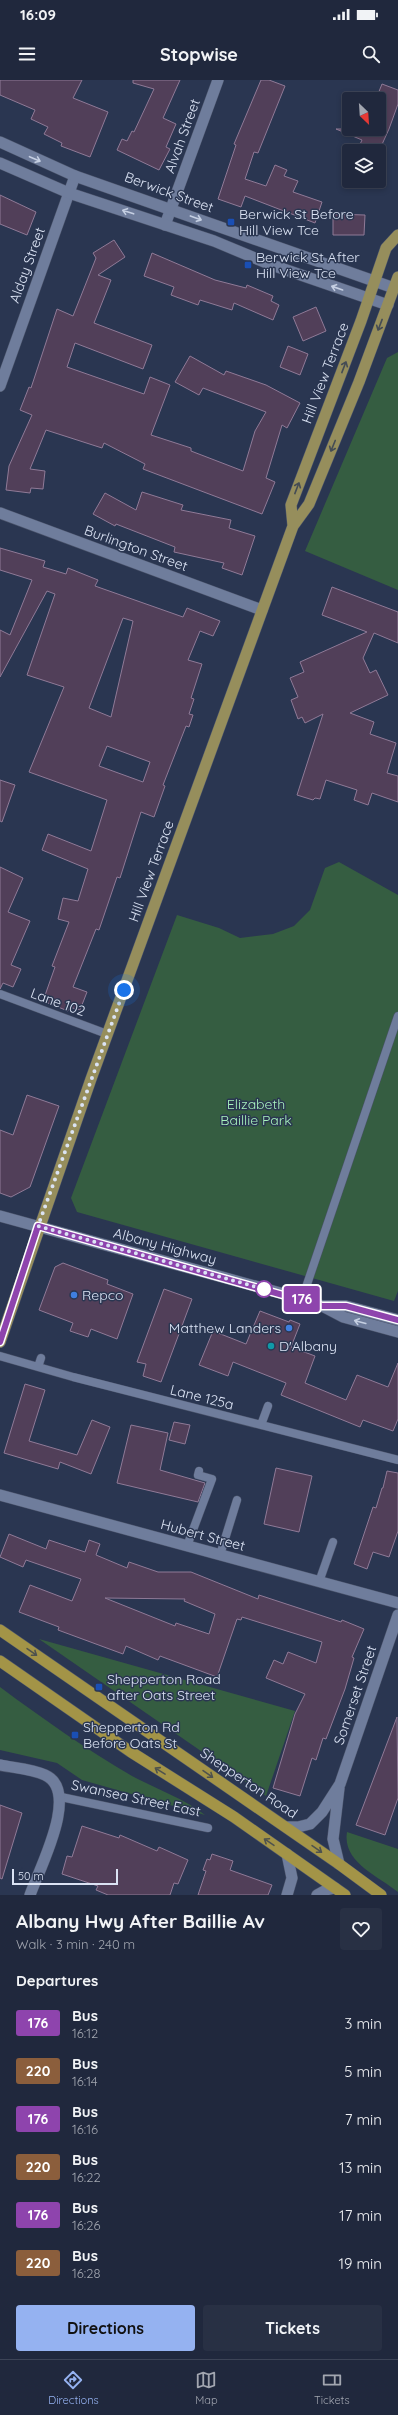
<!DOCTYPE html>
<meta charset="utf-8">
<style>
:root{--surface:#20283d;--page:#283044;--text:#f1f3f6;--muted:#a2a6b0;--line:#3d4457;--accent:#95b2f1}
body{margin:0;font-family:Quicksand,sans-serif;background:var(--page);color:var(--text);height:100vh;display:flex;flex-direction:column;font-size:15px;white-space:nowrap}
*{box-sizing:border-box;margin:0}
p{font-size:13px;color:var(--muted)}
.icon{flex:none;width:22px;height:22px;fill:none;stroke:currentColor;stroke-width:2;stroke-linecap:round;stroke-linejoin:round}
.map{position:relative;height:1815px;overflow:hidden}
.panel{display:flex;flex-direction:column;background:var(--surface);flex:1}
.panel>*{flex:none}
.badge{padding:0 8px;border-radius:3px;font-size:14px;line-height:26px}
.needle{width:26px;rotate:155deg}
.fabs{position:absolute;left:342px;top:12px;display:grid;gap:8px}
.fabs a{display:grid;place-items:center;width:44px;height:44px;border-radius:4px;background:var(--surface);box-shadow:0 2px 6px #0003,0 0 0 1px var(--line);font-size:20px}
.scale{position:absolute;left:12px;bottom:10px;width:106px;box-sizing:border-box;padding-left:4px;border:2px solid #dbe3f4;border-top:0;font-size:11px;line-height:14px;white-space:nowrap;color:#dbe3f4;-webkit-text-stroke:3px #2a3651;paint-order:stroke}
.you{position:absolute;width:20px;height:20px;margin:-10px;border:3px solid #fff;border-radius:50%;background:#1a73e8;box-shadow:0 0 0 6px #1a73e833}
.map>.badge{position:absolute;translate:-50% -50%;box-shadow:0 0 0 2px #fff}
h2{padding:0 16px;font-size:15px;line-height:36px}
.round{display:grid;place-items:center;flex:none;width:42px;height:42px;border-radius:4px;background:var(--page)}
.head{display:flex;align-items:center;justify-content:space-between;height:68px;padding:0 16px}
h1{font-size:19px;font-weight:700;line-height:30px}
.button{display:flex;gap:8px;margin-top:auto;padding:8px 16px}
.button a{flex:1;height:46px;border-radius:4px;background:var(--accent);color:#111;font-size:16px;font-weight:700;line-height:46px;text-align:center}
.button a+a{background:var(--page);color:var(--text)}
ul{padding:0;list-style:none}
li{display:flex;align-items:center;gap:12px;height:48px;padding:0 16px}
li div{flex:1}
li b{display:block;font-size:15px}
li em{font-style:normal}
li .badge{min-width:44px;font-weight:700;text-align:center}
.status{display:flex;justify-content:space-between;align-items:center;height:28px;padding:0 20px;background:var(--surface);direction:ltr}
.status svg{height:11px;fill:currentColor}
header{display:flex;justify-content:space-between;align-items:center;height:52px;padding:0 16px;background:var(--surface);font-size:18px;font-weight:700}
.tabs{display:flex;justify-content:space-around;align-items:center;height:56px;border-top:1px solid var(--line);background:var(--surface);font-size:11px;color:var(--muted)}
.tabs a{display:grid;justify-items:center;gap:2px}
.tabs .active{color:var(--accent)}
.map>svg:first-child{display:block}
.green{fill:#355d41}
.building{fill:#513f59;stroke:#8f7a97;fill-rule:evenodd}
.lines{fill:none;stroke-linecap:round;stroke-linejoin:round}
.service-casing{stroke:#4b546b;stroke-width:9}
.minor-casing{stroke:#4b546b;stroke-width:12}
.secondary-casing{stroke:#4b546b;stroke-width:12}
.primary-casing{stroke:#4b546b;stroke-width:12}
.trunk-casing{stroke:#4b546b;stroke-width:12}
.service{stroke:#6f7d9c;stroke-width:8}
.minor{stroke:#6f7d9c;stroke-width:11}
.secondary{stroke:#6f7d9c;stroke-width:11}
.primary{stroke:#968e5c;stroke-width:11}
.trunk{stroke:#a39447;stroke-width:11}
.oneway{stroke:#c5cfe2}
.oneway2{stroke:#454c54}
.oneway3{stroke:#4e524e}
.line-casing{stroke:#fff;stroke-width:9}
.line{stroke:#8e44ad;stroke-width:6}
.walk{stroke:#dbe3f4;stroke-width:4;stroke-dasharray:0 7.2}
.transit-dot{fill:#1a4fb4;stroke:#2a3651;stroke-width:1.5}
.stop-dot{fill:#fff;stroke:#8e44ad;stroke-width:2}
.shop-dot{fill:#3f7fe0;stroke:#2a3651;stroke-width:1.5}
.culture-dot{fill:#0f9aa8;stroke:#2a3651;stroke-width:1.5}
.labels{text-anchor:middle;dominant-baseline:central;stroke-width:3;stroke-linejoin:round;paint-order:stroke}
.street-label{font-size:14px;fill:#dbe3f4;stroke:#2a3651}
.poi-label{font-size:14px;fill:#dbe3f4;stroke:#2a3651;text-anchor:start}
.park-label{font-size:14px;fill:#a8f2bc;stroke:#2a3651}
</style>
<div class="status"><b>16:09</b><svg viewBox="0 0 49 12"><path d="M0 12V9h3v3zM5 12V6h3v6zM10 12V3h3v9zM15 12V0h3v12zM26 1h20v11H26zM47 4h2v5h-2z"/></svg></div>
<header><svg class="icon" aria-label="menu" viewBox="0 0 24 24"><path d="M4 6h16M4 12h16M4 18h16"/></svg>Stopwise<svg class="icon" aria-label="search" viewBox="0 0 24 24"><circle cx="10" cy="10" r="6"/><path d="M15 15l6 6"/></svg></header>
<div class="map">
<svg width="398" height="1815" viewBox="0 0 398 1815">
<rect width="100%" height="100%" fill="#2a3651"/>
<path class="green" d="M398 272V510L305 471 387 278Z
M339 782 398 815V1211L394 1221 77 1132 71 1118 177 835 219 848 240 858 273 854 294 846 310 830 325 788Z
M39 1559 295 1631 266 1716Z
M0 1607C43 1639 86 1669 132 1696 156 1709 183 1718 205 1735L82 1700 57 1683 0 1670Z
M347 1752 398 1769V1812C378 1796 342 1782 347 1752Z"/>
<path class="building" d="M0 0H82L73 18 108 32 90 77 61 66 62 63 44 54 48 47 31 39 35 30 0 15Z
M133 0H180L163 38 176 44 166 67 170 69 159 90 117 70 122 59 127 61 132 51 134 52 154 9 133 3Z
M261 0H269L285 6 258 73 254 72 245 99 266 106 275 85 287 90 284 96 298 101 293 112 322 122 315 143 245 116 241 127 218 119 236 65 234 64Z
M382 4 398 10V24L389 49 379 71H357L362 60 336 49H379V19H376Z
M0 115 36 132 27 155 0 144Z
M333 134 365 135 364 155H333Z
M114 160 125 177 98 195 111 200 94 243 152 265 143 289 75 263 67 287 144 314 150 297 170 305 151 355 191 368V371L243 391 255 351 266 332 203 308 199 315 175 302 190 276 224 295 226 291 266 305 300 323 287 348 282 345 266 398 275 402 262 434 143 389 145 384 104 363 102 368 46 350 30 389 45 391 43 409 31 408 30 413 6 410 9 386 32 335 20 330 29 307 31 308 57 229 73 236 96 178 93 173Z
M152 173 215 200 246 208 247 205 273 216 271 221 279 225 273 240 234 223 232 230 200 220 198 225 171 215 174 207 144 196Z
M316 227 326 251 303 261 293 237Z
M288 266 308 274 300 295 280 287Z
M142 412 183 425 181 430 231 440 229 448 255 456 242 495 222 488 224 483 174 472 175 467 116 444 115 446 93 434 105 413 136 430Z
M0 468 45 481 43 487 66 494 68 488 98 500 95 506 183 537 187 528 220 541 213 556 200 551 188 580 202 584 191 618 194 619 189 634 193 635 189 647 186 646 163 705 165 706 154 737 141 732 120 798 117 797 99 850 96 849 73 907 87 912 80 930 69 927 68 931 43 921 55 887 52 886 69 842 58 839 63 818 78 821 88 789 42 770 48 754 91 771 107 720 29 692 64 607 27 595 55 514 47 511 0 597V550L10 555 32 500 0 490ZM123 538 133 541 111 637 89 628ZM107 666 150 682 143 702 99 686Z
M332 507 398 532V563L374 553 363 578 370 593 376 590 388 615 350 633 374 642 370 654 396 663 387 693 398 696V722L372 713 368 725 354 720 357 710 326 700 320 719 315 718 313 720 297 715 323 634 305 643 302 637 298 639 291 620 298 617 290 598 304 592 300 582 367 552 322 535Z
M0 700 15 705 2 742 0 741Z
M0 787 23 798 8 832 30 841 11 885 21 889 13 907 3 903 0 909Z
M27 1015 59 1026 30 1107 11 1117 0 1113V1050L13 1055Z
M63 1183 108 1200 107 1204 133 1214 117 1259 91 1249 88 1257 70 1251 73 1243 39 1230 55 1187Z
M164 1209 192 1219 161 1302 143 1296 146 1284 137 1282Z
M260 1231 289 1242 290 1240 300 1244 291 1267 315 1276 305 1303 346 1320 357 1295 388 1307 398 1283V1339L393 1351 363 1340 360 1347 281 1315 286 1303 233 1282 228 1296 199 1285 213 1251 246 1264Z
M25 1304 45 1310 29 1361 77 1375 92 1340 110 1347 91 1394 60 1382 58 1389 4 1373Z
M174 1342 190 1345 185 1364 169 1360Z
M131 1345 168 1353 160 1390 205 1403 198 1422 117 1403Z
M276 1388 312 1396 299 1452 264 1444Z
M387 1391 398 1393V1451L389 1477 373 1472 367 1489 354 1484 373 1427 376 1428 382 1408H383Z
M9 1454 46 1469 49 1460 85 1472 89 1460 100 1464 96 1475 127 1488 129 1482 158 1492H191L258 1519 259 1515 341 1542 342 1540 364 1549 352 1577 354 1578 345 1609 326 1659 323 1658 316 1680 312 1678 300 1716 273 1708 295 1634 305 1614 266 1598 274 1580 283 1584 288 1572 316 1583 322 1562 242 1537 241 1540 237 1539 217 1597 160 1576 158 1580 126 1566 123 1574 58 1550 59 1547 19 1532 30 1505 72 1521 81 1499 26 1480 23 1487 0 1477ZM105 1518 185 1519 184 1521 215 1534 209 1554 176 1543 175 1546Z
M397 1637 398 1718 385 1755 356 1745Z
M0 1725 22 1733 2 1799 0 1798Z
M82 1746 119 1758 120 1755 157 1771 159 1767 188 1780 178 1804 174 1803 170 1815H108L96 1810 98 1806 62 1794 67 1776 72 1777Z
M212 1774 233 1781 230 1790 272 1805 268 1815H198L206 1791 203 1790 207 1779 210 1780Z"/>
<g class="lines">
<g class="service-casing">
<path id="service" d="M0 914 107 954
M302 1219 398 936
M0 1276 73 1297 398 1380
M38 1287 41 1278
M261 1345 268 1326
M187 1466 212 1399 198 1395 199 1391
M220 1475 237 1420
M319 1502 333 1462
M61 1717 208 1748"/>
</g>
<g class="minor-casing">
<path id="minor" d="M165 145 218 0
M0 306 75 96
M0 433 262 530
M0 1415 398 1523
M0 1685C14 1688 32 1689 45 1695 81 1711 39 1789 30 1815
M339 1708 333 1759 339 1784
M287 1747H298L310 1744 322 1732 340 1704 398 1535
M287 1774 292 1798 287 1815
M317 1815 326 1810 335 1808"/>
</g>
<g class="secondary-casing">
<path id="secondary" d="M0 62 75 96 394 208
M0 83 69 113 214 161 269 184 388 225
M0 1136 302 1219 322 1226 343 1237 398 1252
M323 1226H346L398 1240"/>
</g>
<g class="primary-casing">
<path id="primary" d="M293 446 291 425 361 241 386 168 398 155
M0 1262 91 999 293 446 309 424 359 302 398 197"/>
</g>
<g class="trunk-casing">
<path id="trunk" d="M0 1550 339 1784 381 1815
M0 1581 131 1672 234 1737 345 1815"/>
</g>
<use href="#service" class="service"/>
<use href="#minor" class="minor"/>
<use href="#secondary" class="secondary"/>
<use href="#primary" class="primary"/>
<use href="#trunk" class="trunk"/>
</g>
<defs><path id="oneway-shaft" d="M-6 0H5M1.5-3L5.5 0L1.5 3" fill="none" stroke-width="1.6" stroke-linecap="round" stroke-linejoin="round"/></defs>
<g class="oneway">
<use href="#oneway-shaft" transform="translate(35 79) rotate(23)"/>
<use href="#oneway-shaft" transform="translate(128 132) rotate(-162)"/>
<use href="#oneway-shaft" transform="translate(196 138) rotate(20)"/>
<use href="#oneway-shaft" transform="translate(337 208) rotate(-161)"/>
<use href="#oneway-shaft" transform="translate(360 1242) rotate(-165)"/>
</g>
<g class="oneway2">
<use href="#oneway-shaft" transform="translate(380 245) rotate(111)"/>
<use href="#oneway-shaft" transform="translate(344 287) rotate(-69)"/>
<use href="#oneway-shaft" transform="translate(333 366) rotate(112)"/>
<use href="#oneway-shaft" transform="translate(297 408) rotate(-69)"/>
</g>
<g class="oneway3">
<use href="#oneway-shaft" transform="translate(32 1572) rotate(35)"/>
<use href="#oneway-shaft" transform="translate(160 1691) rotate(-148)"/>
<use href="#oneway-shaft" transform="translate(208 1694) rotate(35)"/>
<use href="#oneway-shaft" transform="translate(269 1762) rotate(-146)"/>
<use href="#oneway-shaft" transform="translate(317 1769) rotate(35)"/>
</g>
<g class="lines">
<g class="line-casing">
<path id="line" d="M0 1262 38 1146 322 1226H346L398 1240"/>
</g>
<use href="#line" class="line"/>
<path class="walk" d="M124 910 38 1146 271 1211 264 1209"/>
</g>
<g class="transit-dot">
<rect x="227" y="138" width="8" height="8" rx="2"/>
<rect x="244" y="181" width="8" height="8" rx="2"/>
<rect x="95" y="1603" width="8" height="8" rx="2"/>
<rect x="71" y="1651" width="8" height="8" rx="2"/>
</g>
<circle class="stop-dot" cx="264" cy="1209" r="8"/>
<g class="shop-dot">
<circle cx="74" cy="1215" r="4"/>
<circle cx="289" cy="1248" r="4"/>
</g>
<circle class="culture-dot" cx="271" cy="1266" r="4"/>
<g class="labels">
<g class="street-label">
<text transform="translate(182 56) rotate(-70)">Alvah Street</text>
<text transform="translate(169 112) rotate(20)">Berwick Street</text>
<text transform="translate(27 185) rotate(-70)">Alday Street</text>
<text transform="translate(325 293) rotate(-69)">Hill View Terrace</text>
<text transform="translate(136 468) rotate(20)">Burlington Street</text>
<text transform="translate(151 791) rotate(-70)">Hill View Terrace</text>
<text transform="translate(58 922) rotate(20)">Lane 102</text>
<text transform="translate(165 1166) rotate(15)">Albany Highway</text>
<text transform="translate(202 1317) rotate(14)">Lane 125a</text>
<text transform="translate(203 1455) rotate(15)">Hubert Street</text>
<text transform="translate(355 1615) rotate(-71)">Somerset Street</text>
<text transform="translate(249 1703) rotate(34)">Shepperton Road</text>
<text transform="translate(136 1718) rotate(12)">Swansea Street East</text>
</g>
<g class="poi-label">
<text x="239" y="134">Berwick St Before<tspan x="239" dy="16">Hill View Tce</tspan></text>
<text x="256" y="177">Berwick St After<tspan x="256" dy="16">Hill View Tce</tspan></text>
<text x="82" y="1215">Repco</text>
<text x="281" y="1248" text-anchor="end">Matthew Landers</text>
<text x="279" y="1266">D'Albany</text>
<text x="107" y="1599">Shepperton Road<tspan x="107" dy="16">after Oats Street</tspan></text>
<text x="83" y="1647">Shepperton Rd<tspan x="83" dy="16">Before Oats St</tspan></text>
</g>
<g class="park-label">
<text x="256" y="1024">Elizabeth<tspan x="256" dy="16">Baillie Park</tspan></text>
</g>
</g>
</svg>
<div class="fabs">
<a><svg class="needle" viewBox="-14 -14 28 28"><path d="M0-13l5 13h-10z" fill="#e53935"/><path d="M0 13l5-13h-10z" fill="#a2a6b0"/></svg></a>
<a><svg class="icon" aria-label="layers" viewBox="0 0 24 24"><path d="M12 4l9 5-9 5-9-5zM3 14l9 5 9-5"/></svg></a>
</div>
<div class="scale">50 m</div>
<div class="you" style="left:124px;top:910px"></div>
<b class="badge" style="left:302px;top:1219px;background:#8e44ad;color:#fff">176</b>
</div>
<section class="panel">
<div class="head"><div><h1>Albany Hwy After Baillie Av</h1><p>Walk · 3 min · 240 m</p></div><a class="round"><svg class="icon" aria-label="heart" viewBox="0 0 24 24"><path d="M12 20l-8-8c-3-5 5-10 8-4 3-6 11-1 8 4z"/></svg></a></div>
<h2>Departures</h2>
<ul>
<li><span class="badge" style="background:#8e44ad;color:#fff">176</span><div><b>Bus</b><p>16:12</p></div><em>3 min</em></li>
<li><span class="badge" style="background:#8b5e3c;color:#fff">220</span><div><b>Bus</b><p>16:14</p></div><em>5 min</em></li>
<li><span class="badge" style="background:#8e44ad;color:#fff">176</span><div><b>Bus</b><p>16:16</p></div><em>7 min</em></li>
<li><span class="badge" style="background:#8b5e3c;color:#fff">220</span><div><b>Bus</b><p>16:22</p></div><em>13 min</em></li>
<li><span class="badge" style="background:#8e44ad;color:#fff">176</span><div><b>Bus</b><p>16:26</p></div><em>17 min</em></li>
<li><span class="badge" style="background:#8b5e3c;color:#fff">220</span><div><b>Bus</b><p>16:28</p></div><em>19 min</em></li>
</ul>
<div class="button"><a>Directions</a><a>Tickets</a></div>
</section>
<nav class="tabs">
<a class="active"><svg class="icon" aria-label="directions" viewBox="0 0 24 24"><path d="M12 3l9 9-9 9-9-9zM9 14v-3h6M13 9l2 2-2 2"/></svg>Directions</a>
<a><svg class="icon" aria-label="map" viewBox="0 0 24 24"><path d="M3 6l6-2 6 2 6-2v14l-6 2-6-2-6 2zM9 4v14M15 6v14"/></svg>Map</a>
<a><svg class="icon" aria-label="tickets" viewBox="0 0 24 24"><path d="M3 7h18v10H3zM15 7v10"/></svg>Tickets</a>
</nav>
